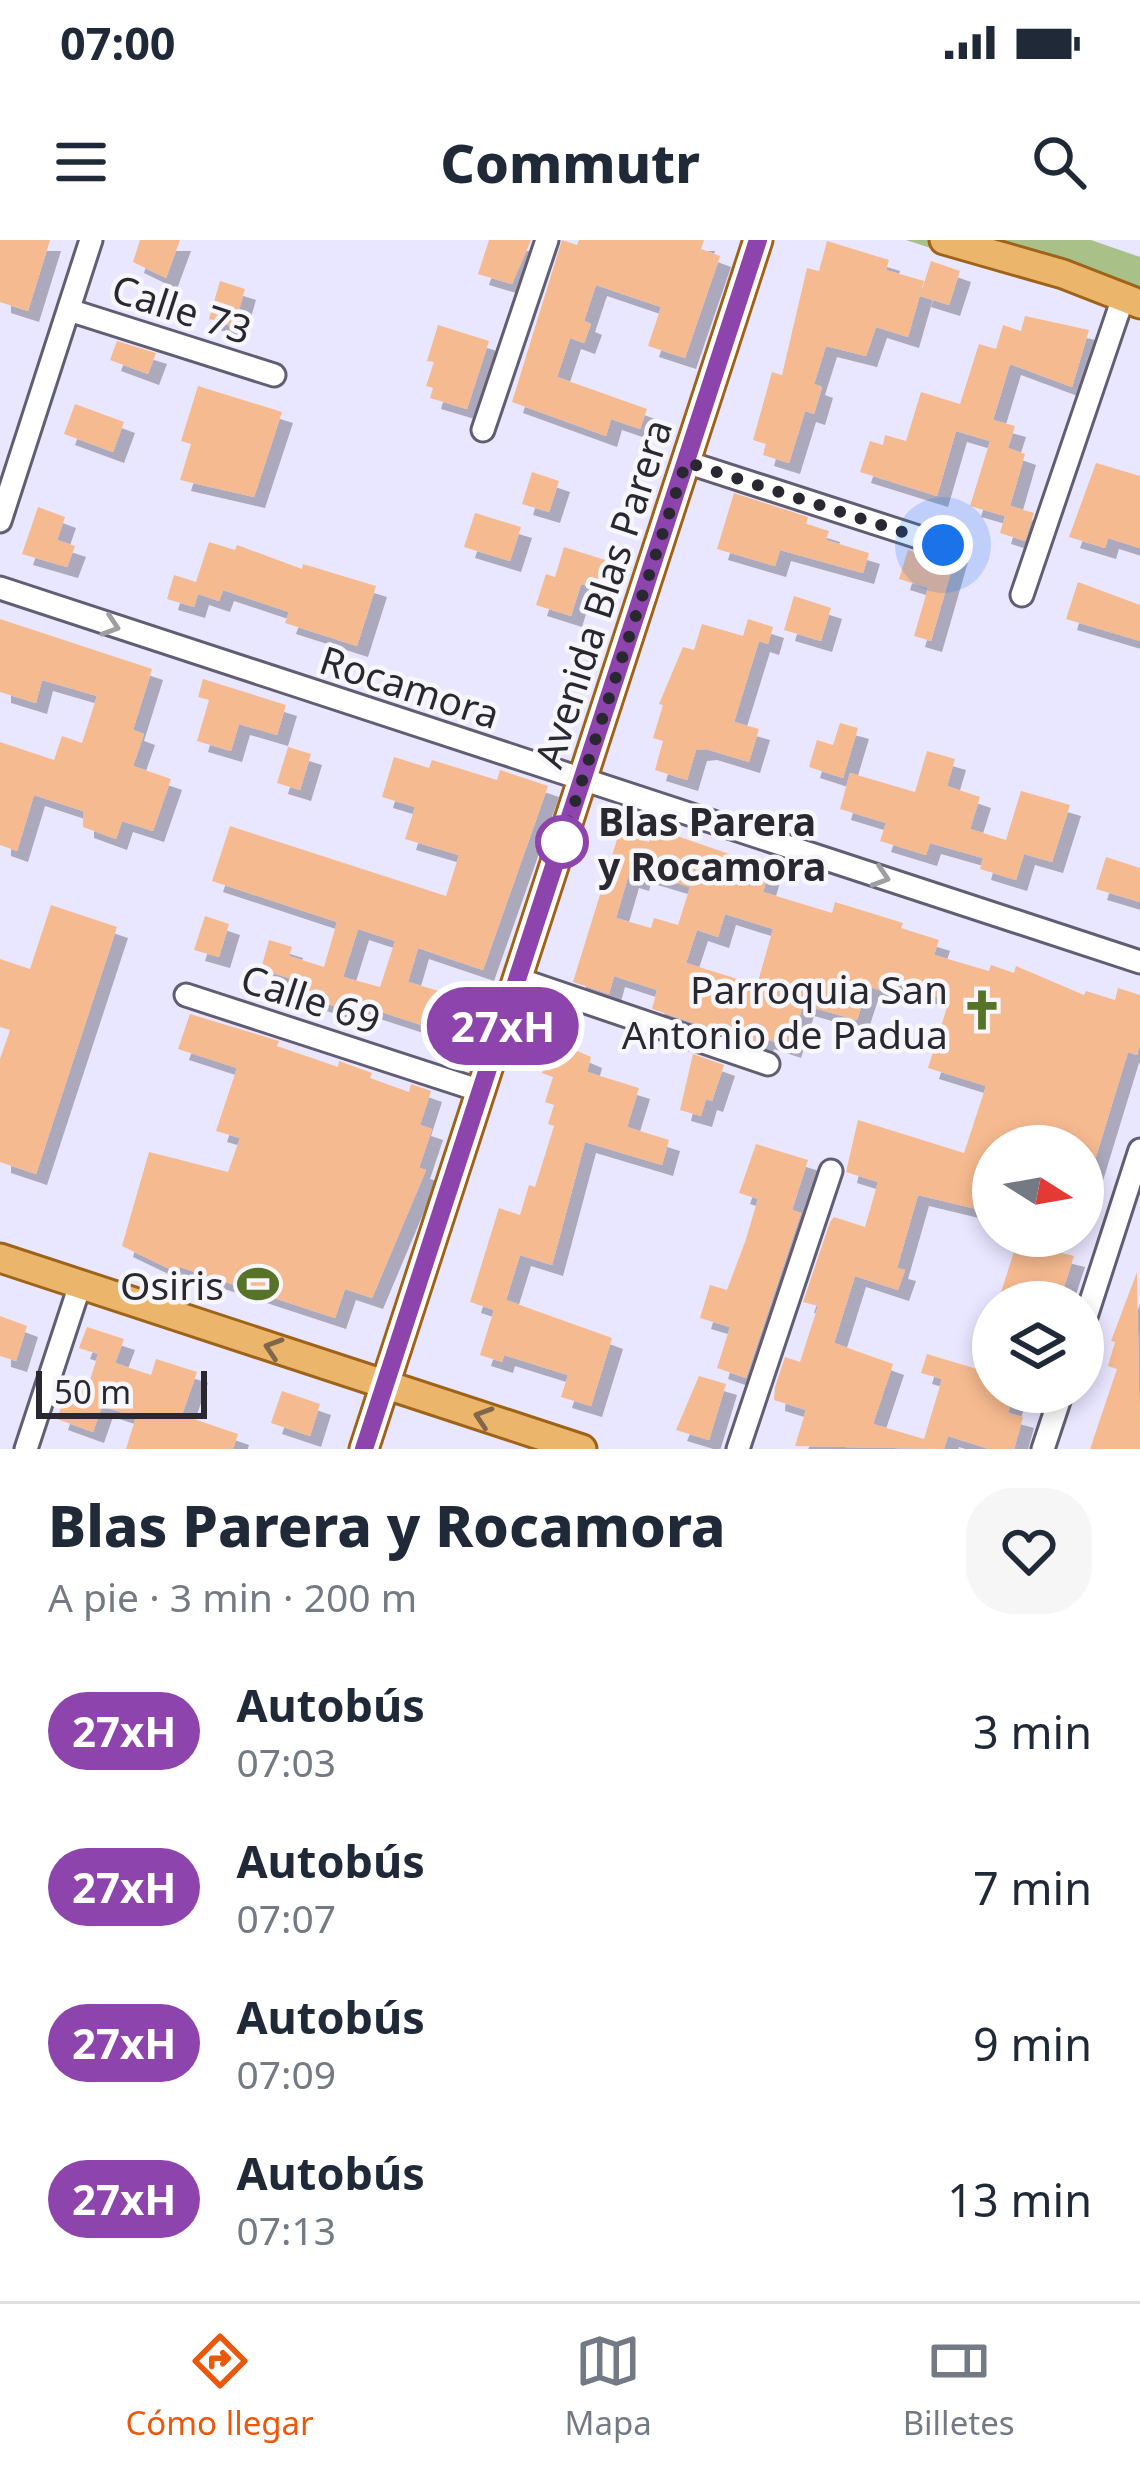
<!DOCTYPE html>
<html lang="es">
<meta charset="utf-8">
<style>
:root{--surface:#fff;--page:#f6f6f7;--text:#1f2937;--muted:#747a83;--line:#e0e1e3;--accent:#ea580c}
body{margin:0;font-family:"Noto Sans",sans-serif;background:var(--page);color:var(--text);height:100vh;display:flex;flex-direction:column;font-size:45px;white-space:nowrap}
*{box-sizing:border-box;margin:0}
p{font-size:39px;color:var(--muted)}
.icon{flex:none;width:66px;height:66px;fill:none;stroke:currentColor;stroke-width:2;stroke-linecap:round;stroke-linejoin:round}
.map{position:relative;height:1209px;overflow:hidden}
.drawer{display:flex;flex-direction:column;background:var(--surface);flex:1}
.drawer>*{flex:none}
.badge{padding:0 24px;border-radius:39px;font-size:42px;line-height:78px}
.needle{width:78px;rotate:101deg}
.fabs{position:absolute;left:972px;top:885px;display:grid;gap:24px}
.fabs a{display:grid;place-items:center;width:132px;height:132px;border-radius:50%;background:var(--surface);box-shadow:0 6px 18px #0003;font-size:60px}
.scale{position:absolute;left:36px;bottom:30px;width:171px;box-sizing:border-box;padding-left:12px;border:6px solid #292831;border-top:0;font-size:33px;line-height:42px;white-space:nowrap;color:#292831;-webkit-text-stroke:9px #f7f6fb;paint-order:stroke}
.you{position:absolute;width:60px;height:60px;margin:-30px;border:9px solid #fff;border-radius:50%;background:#1a73e8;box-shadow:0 0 0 18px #1a73e833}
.map>.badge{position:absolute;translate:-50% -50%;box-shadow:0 0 0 6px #fff}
.round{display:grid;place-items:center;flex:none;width:126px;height:126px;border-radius:48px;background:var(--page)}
.summary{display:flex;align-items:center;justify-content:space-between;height:204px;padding:0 48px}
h1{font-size:57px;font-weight:800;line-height:90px}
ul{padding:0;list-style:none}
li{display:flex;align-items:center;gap:36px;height:156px;padding:0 48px}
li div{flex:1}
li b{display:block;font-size:45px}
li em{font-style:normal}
li .badge{min-width:132px;font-weight:700;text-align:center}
.status{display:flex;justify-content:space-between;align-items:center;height:84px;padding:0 60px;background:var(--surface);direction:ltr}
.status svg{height:33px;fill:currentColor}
header{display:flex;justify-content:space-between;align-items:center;height:156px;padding:0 48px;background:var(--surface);font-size:54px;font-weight:800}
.tabs{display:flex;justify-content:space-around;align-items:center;height:168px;border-top:3px solid var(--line);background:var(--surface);font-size:33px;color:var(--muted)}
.tabs a{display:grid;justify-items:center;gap:6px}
.tabs .active{color:var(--accent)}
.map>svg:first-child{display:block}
.green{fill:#a9c188}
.building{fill:#f6ba90;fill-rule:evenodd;filter:url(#shadow)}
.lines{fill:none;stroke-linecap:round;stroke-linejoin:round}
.minor-casing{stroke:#615e73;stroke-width:27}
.major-casing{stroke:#9e6318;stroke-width:33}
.minor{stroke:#fff;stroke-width:21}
.major{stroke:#ebb56c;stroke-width:27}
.oneway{stroke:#9f9ea2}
.oneway2{stroke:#80674c}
.line-casing{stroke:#fff;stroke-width:27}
.line{stroke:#8e44ad;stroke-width:18}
.walk{stroke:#292831;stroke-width:12;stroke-dasharray:0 21.6}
.stop-dot{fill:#fff;stroke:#8e44ad;stroke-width:6}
.labels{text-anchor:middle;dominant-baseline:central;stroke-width:9;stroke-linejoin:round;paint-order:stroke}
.street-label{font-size:39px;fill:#292831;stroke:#f7f6fb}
.stop-label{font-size:39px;font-weight:bold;fill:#292831;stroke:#f7f6fb;text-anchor:start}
.poi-label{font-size:39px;fill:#292831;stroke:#f7f6fb;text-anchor:end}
</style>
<div class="status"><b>07:00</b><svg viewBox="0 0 49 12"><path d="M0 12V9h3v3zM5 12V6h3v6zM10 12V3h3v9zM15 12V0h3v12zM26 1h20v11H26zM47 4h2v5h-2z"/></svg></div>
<header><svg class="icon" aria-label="menu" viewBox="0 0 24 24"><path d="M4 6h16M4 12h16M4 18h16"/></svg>Commutr<svg class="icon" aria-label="search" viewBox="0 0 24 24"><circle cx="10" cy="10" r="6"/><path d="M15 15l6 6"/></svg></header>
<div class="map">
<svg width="1140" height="1209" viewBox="0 0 1140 1209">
<defs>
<filter id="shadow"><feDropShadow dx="11" dy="11" stdDeviation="0" flood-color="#0004"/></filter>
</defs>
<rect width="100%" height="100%" fill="#e9e6ff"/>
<path class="green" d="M906 0H1091L1140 17V76Z"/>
<path class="building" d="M0 0H50L28 71 0 62Z
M140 0H180L166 38 133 22Z
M489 0H531L512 44 478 34Z
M562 0 577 5 579 0H704L701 9 720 16 685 118 648 106 661 67 596 45 584 81 591 84 584 103 570 98 557 137 647 169 640 189 611 179 606 196 512 162Z
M827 1 889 20 886 30 924 41 908 97 876 87 866 116 826 106 814 144 822 147 814 174 805 171 789 223 763 215 766 204 753 200 772 132 782 135 807 28 819 31Z
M931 21 960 31 949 65 920 56Z
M220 41 245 49 234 87 209 79Z
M1025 76 1089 90 1072 147 1010 124 993 180 1015 186 1008 208 1025 214 1010 266 1034 273 1025 301 1000 293 1005 276 970 266 990 201 956 191 937 256 860 232 870 201 883 205 885 195 906 201 921 152 960 164 979 104 996 109 1003 85 1021 91Z
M438 85 489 101 467 169 430 158 433 148 426 146 434 122 427 121Z
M117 101 156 113 148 134 110 120Z
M198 146 282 172 254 257 180 240 191 204 181 201Z
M75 164 124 182 113 212 64 194Z
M1096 223 1140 236V308L1108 298 1105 308 1069 297Z
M532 232 559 241 549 272 522 264Z
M734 253 808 277 806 284 829 291 826 300 869 313 863 333 780 310 775 326 717 309Z
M38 267 65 277 57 300 75 306 67 327 22 314Z
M475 273 521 287 510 321 464 307Z
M209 302 235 310 237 305 302 329 303 324 376 346 357 406 285 383 289 372 223 350 219 361 198 354 194 367 167 359 174 335 196 342Z
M564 307 605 320 597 349 581 344 571 376 536 365 546 334 555 337Z
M908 310 945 320 957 311 931 401 914 396 928 348 899 339Z
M1078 342 1140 365V401L1066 379Z
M794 356 831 368 821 401 784 390Z
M0 379 152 429 133 490 144 494 133 526 171 539 153 591 122 581 116 599 83 587V571L34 555 17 611 0 605V502L54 520 62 496 82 503 97 456 42 440 36 463 0 452Z
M748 379 773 387 768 404 759 401 734 482 759 489 749 522 706 509 696 510 687 540 655 530 663 501 653 498 663 465 659 464 683 407 694 410 702 384 743 396Z
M203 439 286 465 277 495 239 484 231 511 197 501 209 460 198 457Z
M840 483 858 488 843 538 809 527 817 500 833 505Z
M288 507 311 514 300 550 277 543Z
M927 511 955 519 947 546 980 557 970 589 1006 600 1021 551 1070 565 1052 622 1024 614 1016 640 980 629 983 618 930 603 926 615 880 601 886 583 840 569 850 533 915 552Z
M394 517 429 528 432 520 497 540 500 530 548 546 483 730 418 708 408 742 473 761 461 798 357 764 355 773 294 753 298 741 261 729 269 700 292 707 289 716 324 727 337 682 212 641 230 586 446 656 459 615 405 599 415 567 382 557ZM358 689 395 701 380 747 343 737Z
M654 588 770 628 763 652 832 673 835 662 903 683 901 688 939 700 934 715 989 731 991 725 1014 733 1016 726 1084 755 1086 751 1115 760 1118 748 1140 755V804L1137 815 1128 812 1087 946H1083V906H993V973L918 955 897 1028 905 1030 898 1050 855 1036 834 1103 893 1124 873 1184 924 1199 942 1139 921 1133 927 1114 977 1129 989 1093 993 1094V1152H1015L1008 1173 1023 1177 1014 1209H989L948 1196 944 1209 795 1206 806 1170 774 1160 775 1147 785 1117 800 1122 818 1066 803 1062 830 982 834 977 865 987 878 942 846 932 858 880 964 913 986 846 928 828 949 761 885 740 882 751 868 746 857 780 803 765 790 807 763 798 761 806 652 769 657 750 614 736 609 754 573 742 619 593 649 602ZM640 632 690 647 678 685 654 678 651 688 616 678 628 637 638 640ZM725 674 773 689 757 745 686 723 697 690 718 697Z
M1106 617 1140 628V662L1096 649Z
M51 665 117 687 36 934 0 922V819L10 790 0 787V719L30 729Z
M205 676 229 684 219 717 194 710Z
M190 774 279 801 277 806 338 827 339 821 372 833 370 838 409 852 411 844 431 851 420 885 432 889 419 928 426 930 372 1058 345 1049 335 1078 180 1027 178 1033 122 1006 149 912 228 932 240 898 216 891 237 828 178 809Z
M552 800 591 817 587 832 639 848 627 887 669 900 662 925 585 902 552 1025 520 1015 506 1060 612 1098 591 1166 561 1157 568 1135 504 1115 502 1122 480 1115 494 1070 470 1062 499 968 520 975 529 945 535 947 554 886 548 884 554 865 545 862 553 837 542 833Z
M693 814 724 825 712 861 706 859 701 876 680 870Z
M756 904 808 920 792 970 801 973 746 1138 717 1128 730 1087 700 1078 710 1045 727 1050 745 1002 758 959 739 953Z
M1017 1002 1074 1016 1059 1062H998Z
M1137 1032 1140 1209H1090L1117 1129 1108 1126 1115 1102 1111 1101Z
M0 1076 27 1086 16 1121 0 1116Z
M87 1087 124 1099 115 1123 151 1135 156 1119 197 1132 182 1175 238 1194 233 1209H126L136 1177 102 1166 93 1192 57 1179 69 1144 87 1150 98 1114 79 1108Z
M699 1136 726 1144 709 1200 676 1190Z
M282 1151 320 1164 310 1196 271 1183Z"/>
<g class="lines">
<g class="minor-casing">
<path id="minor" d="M69 70 274 135
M483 190 547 0
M686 222 943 305
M0 281 91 0
M0 348 1140 722
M1022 355 1123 58
M518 739 768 824
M186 755 481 851
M1083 1086 1140 910
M26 1209 80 1045
M738 1209 831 931
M1043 1209 1062 1152"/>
</g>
<g class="major-casing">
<path id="major" d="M944 0 1063 34 1140 64
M0 1018 582 1209
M364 1209 758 0"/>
</g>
<use href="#minor" class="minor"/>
<use href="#major" class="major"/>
</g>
<defs><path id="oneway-chevron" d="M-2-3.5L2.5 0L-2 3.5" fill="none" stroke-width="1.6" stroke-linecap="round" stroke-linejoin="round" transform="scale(3)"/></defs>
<g class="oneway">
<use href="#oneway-chevron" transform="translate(111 386) rotate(18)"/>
<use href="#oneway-chevron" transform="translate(881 637) rotate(18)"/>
</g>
<g class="oneway2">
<use href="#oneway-chevron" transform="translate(273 1108) rotate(-162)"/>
<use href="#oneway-chevron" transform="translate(483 1177) rotate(-162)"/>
</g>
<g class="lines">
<g class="line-casing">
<path id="line" d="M364 1209 758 0"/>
</g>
<use href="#line" class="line"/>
<path class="walk" d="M562 602 686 222 943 305"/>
</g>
<defs>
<g id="church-bare" transform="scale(3.24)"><path d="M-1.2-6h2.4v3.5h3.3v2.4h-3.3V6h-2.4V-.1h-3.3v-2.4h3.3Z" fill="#577327" stroke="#f7f6fb" stroke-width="2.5" paint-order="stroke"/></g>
<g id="stadium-bare" transform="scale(3.24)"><path d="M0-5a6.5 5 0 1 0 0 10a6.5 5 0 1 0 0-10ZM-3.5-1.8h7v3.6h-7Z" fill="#577327" stroke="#f7f6fb" stroke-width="2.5" paint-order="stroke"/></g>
</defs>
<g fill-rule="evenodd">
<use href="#church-bare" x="982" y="770"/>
<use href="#stadium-bare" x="258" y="1044"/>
</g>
<circle class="stop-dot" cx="562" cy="602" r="24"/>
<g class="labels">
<g class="street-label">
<text transform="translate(182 68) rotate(18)">Calle 73</text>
<text transform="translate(602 353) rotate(-72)">Avenida Blas Parera</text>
<text transform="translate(410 446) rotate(18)">Rocamora</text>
<text transform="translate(311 758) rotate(18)">Calle 69</text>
</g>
<g class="stop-label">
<text x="598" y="580">Blas Parera<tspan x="598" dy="45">y Rocamora</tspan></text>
</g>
<g class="poi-label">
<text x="948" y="748">Parroquia San<tspan x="948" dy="45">Antonio de Padua</tspan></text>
<text x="224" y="1044">Osiris</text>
</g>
</g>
</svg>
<div class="fabs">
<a><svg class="needle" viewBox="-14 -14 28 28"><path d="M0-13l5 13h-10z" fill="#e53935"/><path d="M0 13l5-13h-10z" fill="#747a83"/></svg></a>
<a><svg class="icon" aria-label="layers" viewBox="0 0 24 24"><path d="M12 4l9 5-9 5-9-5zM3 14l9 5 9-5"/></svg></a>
</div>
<div class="scale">50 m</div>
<div class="you" style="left:943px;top:305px"></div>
<b class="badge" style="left:503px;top:786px;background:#8e44ad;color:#fff">27xH</b>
</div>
<section class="drawer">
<div class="summary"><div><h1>Blas Parera y Rocamora</h1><p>A pie · 3 min · 200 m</p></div><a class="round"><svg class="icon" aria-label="heart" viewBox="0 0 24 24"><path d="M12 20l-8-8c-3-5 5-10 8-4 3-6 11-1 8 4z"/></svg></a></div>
<ul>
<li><span class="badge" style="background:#8e44ad;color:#fff">27xH</span><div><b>Autobús</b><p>07:03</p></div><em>3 min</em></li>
<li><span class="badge" style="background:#8e44ad;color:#fff">27xH</span><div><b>Autobús</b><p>07:07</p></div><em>7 min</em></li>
<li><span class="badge" style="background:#8e44ad;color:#fff">27xH</span><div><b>Autobús</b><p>07:09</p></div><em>9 min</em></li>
<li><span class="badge" style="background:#8e44ad;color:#fff">27xH</span><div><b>Autobús</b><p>07:13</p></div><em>13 min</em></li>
</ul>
</section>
<nav class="tabs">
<a class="active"><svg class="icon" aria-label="directions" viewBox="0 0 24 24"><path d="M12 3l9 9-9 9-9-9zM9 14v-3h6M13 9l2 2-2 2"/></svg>Cómo llegar</a>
<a><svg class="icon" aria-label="map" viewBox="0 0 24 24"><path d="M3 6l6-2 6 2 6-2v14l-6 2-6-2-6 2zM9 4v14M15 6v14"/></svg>Mapa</a>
<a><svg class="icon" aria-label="tickets" viewBox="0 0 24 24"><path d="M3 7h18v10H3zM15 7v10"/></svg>Billetes</a>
</nav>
